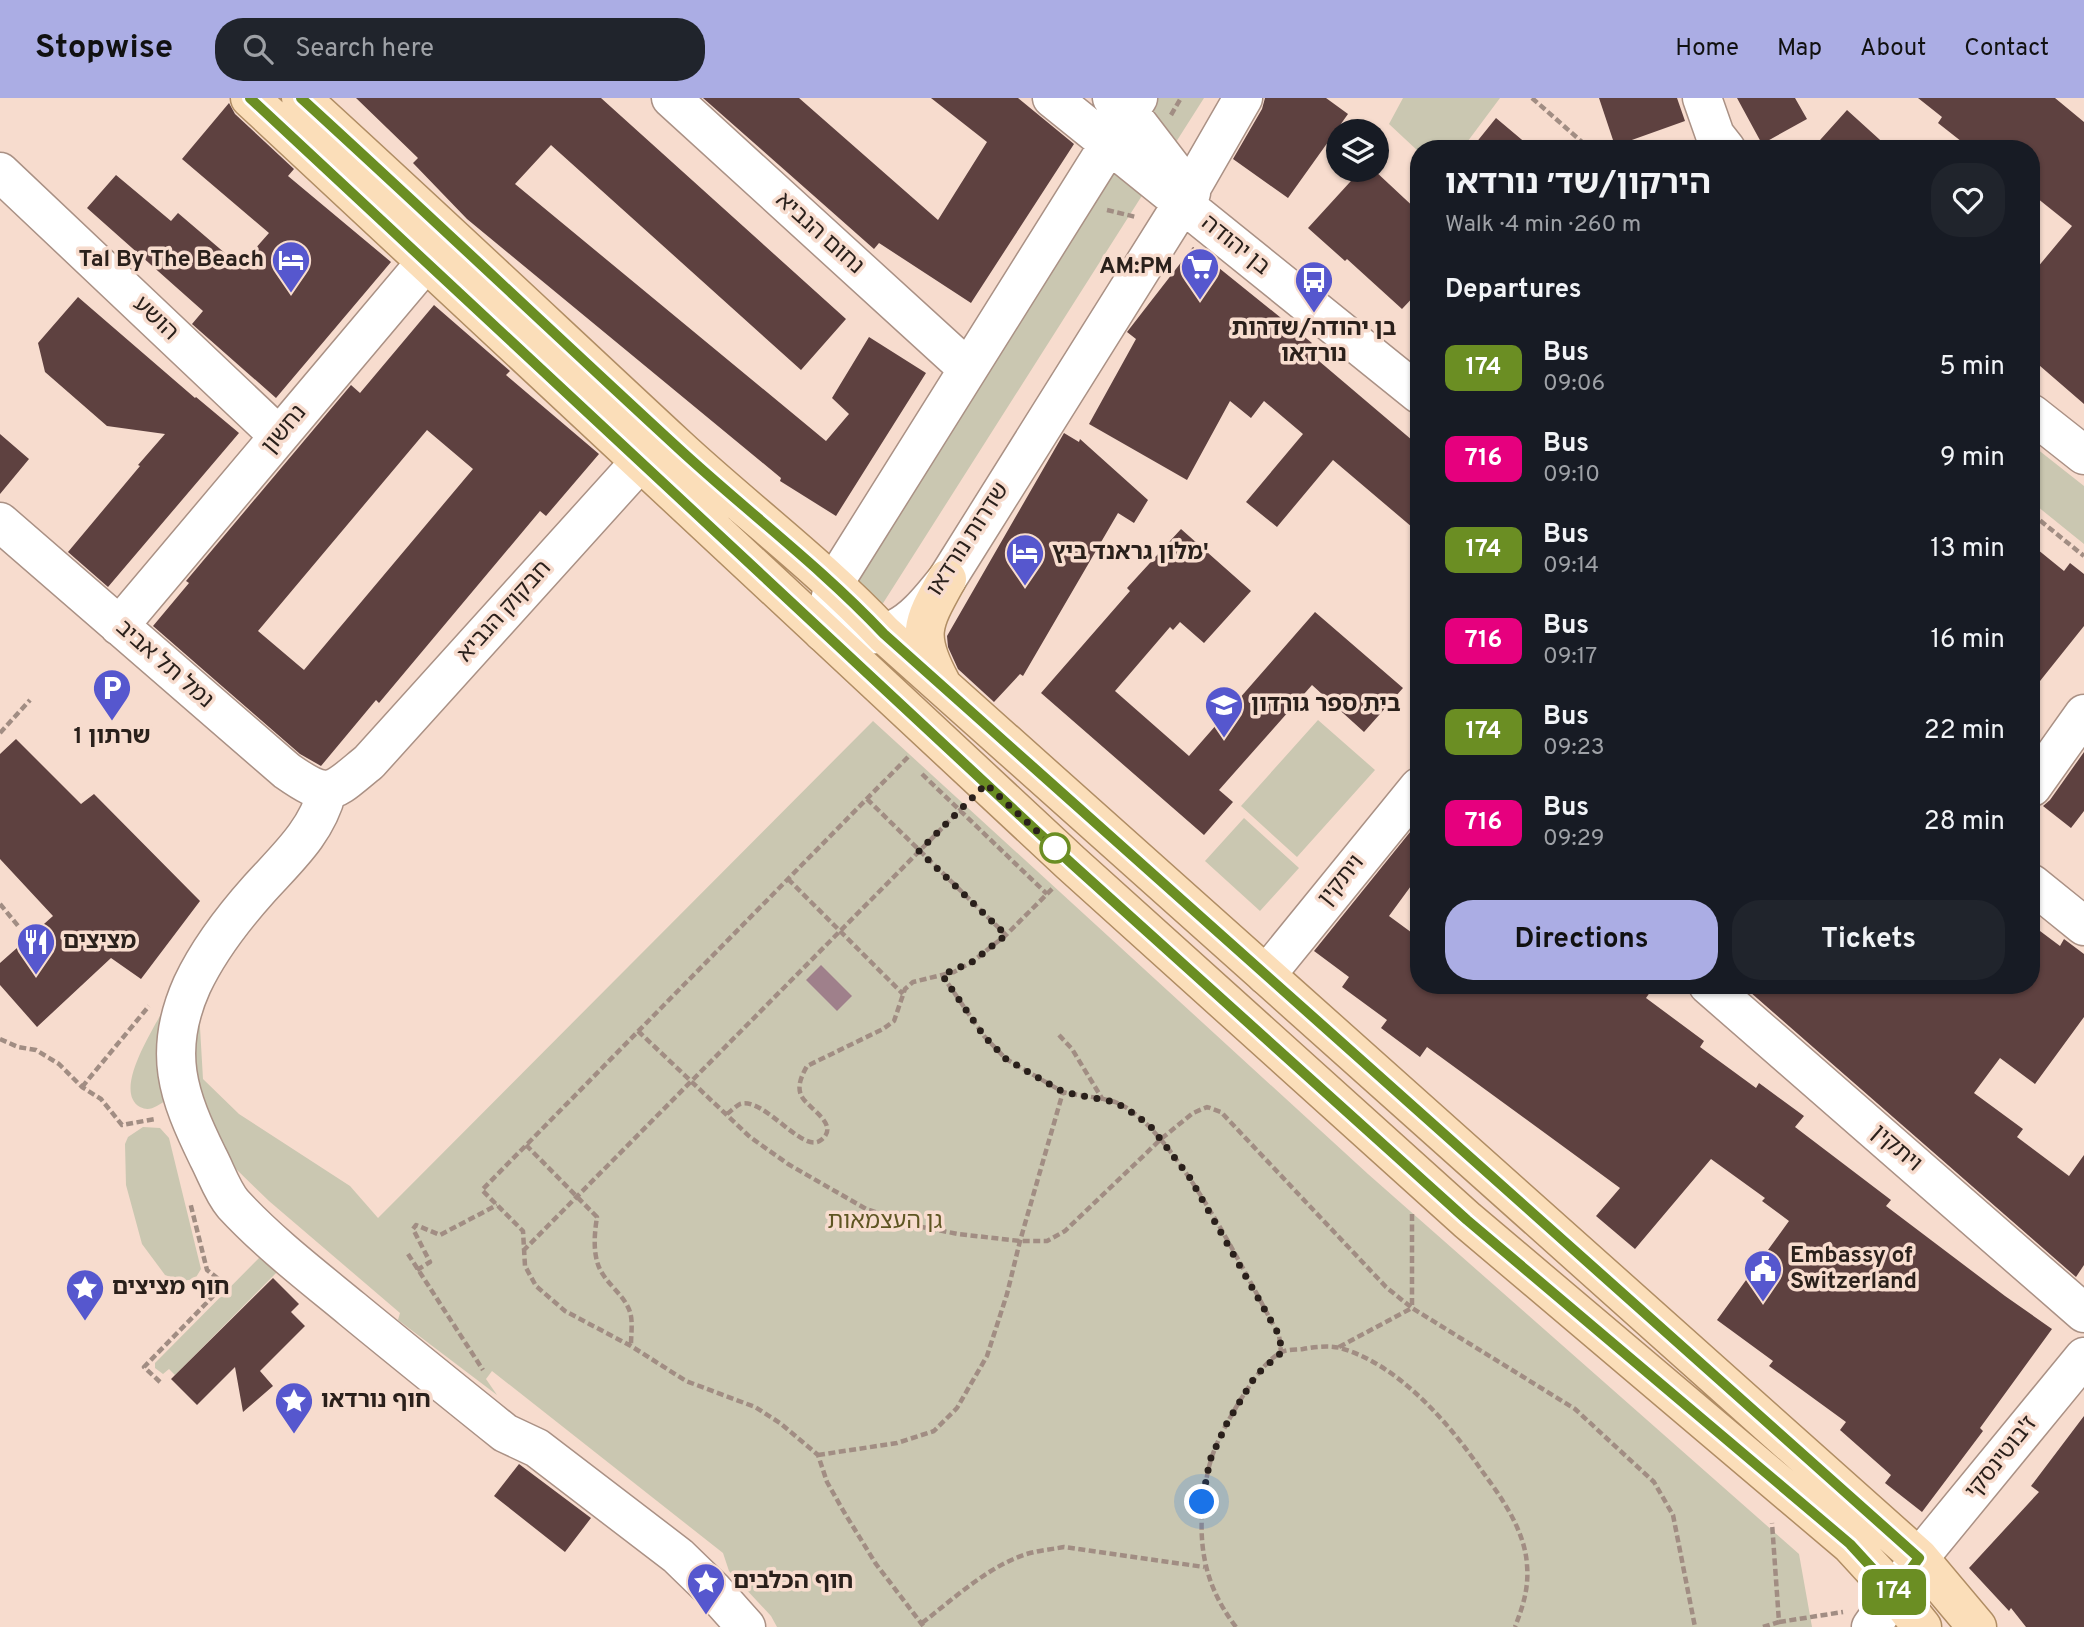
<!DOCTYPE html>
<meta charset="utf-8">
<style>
:root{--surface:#171b24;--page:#20242c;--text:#f1f3f6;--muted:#9ea1a6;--accent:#abade4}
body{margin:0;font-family:Overpass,"Noto Sans Hebrew",sans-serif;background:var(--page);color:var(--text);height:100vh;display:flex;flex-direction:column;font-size:26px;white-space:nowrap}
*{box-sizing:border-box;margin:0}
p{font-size:23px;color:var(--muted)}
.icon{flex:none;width:38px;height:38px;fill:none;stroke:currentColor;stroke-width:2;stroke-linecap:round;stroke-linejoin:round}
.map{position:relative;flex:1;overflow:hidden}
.sheet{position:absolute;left:1410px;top:42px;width:630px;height:854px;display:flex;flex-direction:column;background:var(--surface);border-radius:28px;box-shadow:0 2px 5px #0004}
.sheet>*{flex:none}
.badge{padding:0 14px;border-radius:10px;font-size:24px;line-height:46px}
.controls{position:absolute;left:1326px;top:21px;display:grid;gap:14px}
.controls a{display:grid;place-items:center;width:63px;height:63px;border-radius:50%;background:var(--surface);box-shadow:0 2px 5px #0004;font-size:35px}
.you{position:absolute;width:35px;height:35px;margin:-18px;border:5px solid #fff;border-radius:50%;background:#1a73e8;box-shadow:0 0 0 10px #1a73e833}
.map>.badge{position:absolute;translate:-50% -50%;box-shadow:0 0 0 4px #fff}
h2{padding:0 35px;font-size:26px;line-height:63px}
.round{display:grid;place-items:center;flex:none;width:74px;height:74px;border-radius:28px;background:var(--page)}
.headline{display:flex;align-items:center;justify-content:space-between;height:119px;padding:0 35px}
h1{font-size:33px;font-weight:700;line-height:52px}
.button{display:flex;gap:14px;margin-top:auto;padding:14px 35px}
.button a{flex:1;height:80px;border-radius:28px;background:var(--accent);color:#111;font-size:28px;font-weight:700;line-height:80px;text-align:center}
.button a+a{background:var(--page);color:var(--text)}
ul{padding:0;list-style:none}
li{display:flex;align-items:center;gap:21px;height:91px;padding:0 35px}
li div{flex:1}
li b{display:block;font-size:26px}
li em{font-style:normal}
li .badge{min-width:77px;font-weight:700;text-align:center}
header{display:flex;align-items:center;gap:42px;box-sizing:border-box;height:98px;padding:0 35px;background:var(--accent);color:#111}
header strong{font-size:33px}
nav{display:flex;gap:38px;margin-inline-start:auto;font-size:24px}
.search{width:490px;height:63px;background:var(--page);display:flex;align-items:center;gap:18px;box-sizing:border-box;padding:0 24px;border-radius:28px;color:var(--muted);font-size:26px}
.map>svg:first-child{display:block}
.green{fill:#cac7b1}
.water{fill:#9f808b}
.building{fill:#5e4140;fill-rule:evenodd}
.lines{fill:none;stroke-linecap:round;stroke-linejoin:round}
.minor-casing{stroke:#aa9185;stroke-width:41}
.major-casing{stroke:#b08d64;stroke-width:41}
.path{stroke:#a18d83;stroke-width:4.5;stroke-dasharray:7 3.5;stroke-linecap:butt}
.minor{stroke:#fff;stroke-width:38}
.major{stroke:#fbdeb9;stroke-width:38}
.line-casing{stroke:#fff;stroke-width:16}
.line{stroke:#6b8e23;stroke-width:10}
.walk{stroke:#2a201b;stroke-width:7;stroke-dasharray:0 12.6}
.stop-dot{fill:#fff;stroke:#6b8e23;stroke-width:3.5}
.labels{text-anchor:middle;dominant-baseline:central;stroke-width:7;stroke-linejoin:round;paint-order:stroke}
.street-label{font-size:23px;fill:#2a201b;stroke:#f7dcce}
.poi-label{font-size:23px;font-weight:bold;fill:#2a201b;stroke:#f7dcce;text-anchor:start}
.park-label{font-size:23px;fill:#5e5522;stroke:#f7dcce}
</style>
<header>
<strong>Stopwise</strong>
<div class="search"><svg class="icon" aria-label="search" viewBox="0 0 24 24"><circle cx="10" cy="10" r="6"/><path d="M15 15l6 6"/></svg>Search here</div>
<nav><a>Home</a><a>Map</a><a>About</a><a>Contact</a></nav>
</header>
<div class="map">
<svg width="2084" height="1529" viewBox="0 0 2084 1529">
<rect width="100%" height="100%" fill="#f7dcce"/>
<path class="green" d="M1151 0H1204L880 510 844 484Z
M1403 0H1500L1462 51H1419V54L1389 26Z
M2032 347 2084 388V446L2032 404Z
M1318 622 1375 672 1297 759 1241 708Z
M873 623 1368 1076 1799 1456 1812 1529H777L771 1518 729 1473 723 1455 492 1273 486 1281 497 1297 398 1222 400 1215 269 1103 236 1071 203 1018 189 944 198 895 203 981 239 1016 350 1088 378 1120Z
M1244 720 1299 770 1260 813 1205 763Z
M164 910 165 1003C157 1008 150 1014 140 1009 112 993 154 931 164 910Z
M143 1029 160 1030 169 1040 201 1171 195 1181 182 1183 165 1177 142 1146 126 1087 125 1046 128 1039Z
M261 1158 279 1172 175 1277 169 1271 163 1276 155 1270V1265Z"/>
<path class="water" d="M821 867 852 898 837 913 806 882Z"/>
<path class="building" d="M356 0H601L846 221 801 272 551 47 515 86 826 343 849 316 832 300 869 239 926 275 836 418 780 383 781 380 467 121 413 65 418 60Z
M703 0H799L938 122 987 44 931 0H1018L1074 46 971 205 879 145 874 151Z
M1265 0H1326L1348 16 1288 100 1233 61 1262 11Z
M1599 0H1677L1685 23 1615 48Z
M1737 0H1795L1807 21 1762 46Z
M1918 0H2055L2084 24V306L2032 261V176L2072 128 2032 96V51H1971L1938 25 1942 19Z
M229 5 235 16 294 71 288 78 391 164 276 300 192 226 203 213 87 110 116 77 171 123 178 115 240 168 269 135 182 61Z
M1847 12 1890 51H1812Z
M1496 20 1533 51H1471Z
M1361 72H1374L1419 114V193L1402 211 1347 161 1345 163 1308 130Z
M1193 149 1312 245 1306 252 1419 348V435L1333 362 1277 429 1246 404 1303 336 1264 303 1251 320 1230 303 1187 382 1089 326 1136 241 1127 234Z
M78 199 195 300 196 299 239 335 108 489 68 454 140 368 138 367 165 336 107 328 45 274 38 245Z
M434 207 510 273 506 277 599 356 546 418 540 413 379 605 376 602 321 668 300 656 153 528 189 485 186 483 351 287 360 295ZM427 332 473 371 304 572 258 533Z
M1064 335 1079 344 1080 341 1148 402 1134 425 1118 415 1023 578 1020 576 994 604 958 571 948 549 947 538Z
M0 336 29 361 0 396Z
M1181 431 1251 493 1204 545 1180 524 1173 532 1170 529 1115 593 1189 658 1315 514 1403 590 1364 634 1312 587 1219 692 1233 704 1204 737 1041 595 1130 493 1127 490Z
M2032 447 2064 473 2070 465 2084 476V528L2032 593Z
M16 641 81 706 94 696 200 803 141 881 111 860 37 929 0 887V865L53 818 0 761V656Z
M2084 654V713L2071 730 2043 708 2050 702Z
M1419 723V777L1389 818 1419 840V887H1655L1646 900 1704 943 1700 949 1756 990 1759 985 1804 1018 1795 1029 1891 1102 1886 1108 2005 1198 2052 1231 1980 1330 1983 1333 1922 1414 1885 1385 1891 1377 1840 1332 1846 1324 1769 1268 1773 1263 1717 1222 1789 1123 1762 1103 1765 1100 1711 1061 1635 1151 1596 1118 1620 1090 1427 949 1420 959 1381 930 1387 922 1342 889 1349 879 1314 853Z
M2032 827 2060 848 2064 841 2084 856V919L2035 986 2000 960 1974 995 2023 1031 2017 1039 2069 1078 2084 1057V1167L2076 1179 1742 887H2032Z
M273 1180 299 1206 291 1214 305 1228 260 1273 273 1288 243 1314 235 1269 197 1307 171 1281Z
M2084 1318V1529H2026L2011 1510 2009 1513 1969 1470 2039 1394 2031 1388Z
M519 1366 591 1420 565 1454 494 1398Z"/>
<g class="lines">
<g class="minor-casing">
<path id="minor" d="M671 0 968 271
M1052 0 1419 296
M1112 0 1129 14 1191 95
M1138 0 834 485 823 534C892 543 905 534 947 481L1182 106 1243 0
M1702 0 1715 37 1726 51
M0 74 279 338
M2032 316 2084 357
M0 424 287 673C330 703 331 695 369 664L640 364 652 356 670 353
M119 528 447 139
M2032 689 2084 616
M327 693C317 734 286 761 259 791 234 819 208 853 192 887 162 954 178 998 208 1059 216 1074 222 1093 233 1106 269 1145 312 1178 352 1211 403 1253 454 1294 505 1335L537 1350 678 1458 713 1492 746 1529
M2032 786 2084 828
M1266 877 1419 689
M1708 887 2084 1215
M1871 1529 1919 1460 2084 1259"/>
</g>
<g class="major-casing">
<path id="major" d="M250 0 1071 765 1467 1122 1850 1446 1894 1494 1922 1529
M301 0C427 115 551 232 677 349 745 412 820 468 884 536L1919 1460 1977 1529
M941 585C915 537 922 526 947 481"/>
</g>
<path class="path" d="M1532 0 1590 51
M1171 17 1181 0
M1107 112 1136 119
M2032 416 2084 458
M0 635 30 602
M908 659 482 1092 523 1133 525 1168 536 1188 565 1213 631 1248 686 1283 755 1309 780 1325 818 1357 827 1384 844 1414 876 1466 924 1529
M922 676 1047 796
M867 701 1006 837
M788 781 903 896
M0 806 19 829
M942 877 984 938 1006 961 1063 994
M638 933 750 1039 788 1066 866 1111 917 1128 958 1136 1020 1143H1047L1065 1133 1161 1041 1193 1015 1207 1009 1221 1014 1386 1189 1412 1210
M1059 937 1072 951 1103 1002
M0 941 18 949 36 952 59 966 82 989 101 1001 122 1027 155 1021
M82 989 149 908
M727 1016C731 1013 736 1008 740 1006 764 998 803 1057 821 1042 841 1027 808 1010 802 999 796 989 802 977 807 968L883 931 894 923 905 891 913 884 954 874 972 864 1006 837 1053 790
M526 1047 597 1119C594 1138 592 1162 604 1178 612 1190 625 1199 630 1214 633 1223 631 1237 631 1247
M1412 1116V1209
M523 1153 963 709
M408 1156 483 1272
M417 1172 430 1164 413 1131 416 1127 440 1137 497 1107
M1339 1249 1412 1210 1575 1311 1654 1384 1673 1417 1695 1529
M160 1284 144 1269 225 1186 207 1172 190 1104
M818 1357 897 1345 934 1333 957 1310 987 1258 1007 1196 1020 1143 1063 994C1079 998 1100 999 1115 1004 1173 1025 1248 1182 1279 1237L1281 1254
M1779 1524 1843 1514
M922 1525C952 1502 982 1474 1016 1460 1031 1453 1048 1452 1064 1449L1204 1469
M1236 1529C1200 1482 1196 1435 1207 1378 1212 1350 1226 1326 1241 1301 1250 1287 1266 1261 1282 1254 1288 1251 1297 1252 1303 1251 1314 1249 1329 1247 1340 1250 1398 1266 1449 1325 1482 1373 1502 1400 1525 1433 1527 1467 1529 1490 1523 1508 1515 1529
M1763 1529 1779 1524 1772 1425"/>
<use href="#minor" class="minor"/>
<use href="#major" class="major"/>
</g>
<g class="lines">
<g class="line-casing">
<path id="line" d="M250 0 1071 765 1467 1122 1850 1446 1894 1494 1919 1460 884 536C820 468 745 412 677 349 551 233 427 115 301 0"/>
</g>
<use href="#line" class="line"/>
<path class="walk" d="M1055 750 986 686 919 753 1006 837 972 864 942 877 984 938 1006 961 1063 994 1115 1004 1136 1017 1152 1030 1190 1080 1279 1237 1282 1254 1256 1277 1227 1325 1210 1362 1202 1404"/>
</g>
<defs>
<g id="hotel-pin" transform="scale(2.0125)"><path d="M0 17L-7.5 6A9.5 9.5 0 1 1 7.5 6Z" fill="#5657ce" stroke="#f7dcce"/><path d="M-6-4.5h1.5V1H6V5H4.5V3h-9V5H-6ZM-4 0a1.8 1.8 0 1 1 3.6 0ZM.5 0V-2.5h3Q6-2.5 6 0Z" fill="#fff"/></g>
<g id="supermarket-pin" transform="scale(2.0125)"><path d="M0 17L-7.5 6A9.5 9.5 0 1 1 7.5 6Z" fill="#5657ce" stroke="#f7dcce"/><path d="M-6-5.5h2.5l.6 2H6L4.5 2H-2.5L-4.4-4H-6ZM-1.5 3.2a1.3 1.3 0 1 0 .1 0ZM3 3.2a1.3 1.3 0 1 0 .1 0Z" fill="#fff"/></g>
<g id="bus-pin" transform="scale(2.0125)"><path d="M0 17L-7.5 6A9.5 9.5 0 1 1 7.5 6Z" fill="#5657ce" stroke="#f7dcce"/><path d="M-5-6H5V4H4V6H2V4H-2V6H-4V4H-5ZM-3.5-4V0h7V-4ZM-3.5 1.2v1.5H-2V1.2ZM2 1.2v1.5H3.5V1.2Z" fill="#fff"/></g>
<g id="parking-pin" transform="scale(2.0125)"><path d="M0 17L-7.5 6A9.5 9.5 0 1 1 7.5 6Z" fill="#5657ce" stroke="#f7dcce"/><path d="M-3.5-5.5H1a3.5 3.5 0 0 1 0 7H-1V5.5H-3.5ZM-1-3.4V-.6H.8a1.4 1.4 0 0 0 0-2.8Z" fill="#fff"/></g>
<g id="school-pin" transform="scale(2.0125)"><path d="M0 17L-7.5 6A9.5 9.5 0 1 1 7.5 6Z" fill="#5657ce" stroke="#f7dcce"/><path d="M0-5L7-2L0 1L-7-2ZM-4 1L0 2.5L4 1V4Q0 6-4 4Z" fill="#fff"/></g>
<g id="restaurant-pin" transform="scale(2.0125)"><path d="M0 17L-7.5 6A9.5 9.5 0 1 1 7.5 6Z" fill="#5657ce" stroke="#f7dcce"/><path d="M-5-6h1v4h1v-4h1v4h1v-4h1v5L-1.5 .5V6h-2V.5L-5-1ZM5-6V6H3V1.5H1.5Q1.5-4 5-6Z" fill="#fff"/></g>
<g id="civic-pin" transform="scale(2.0125)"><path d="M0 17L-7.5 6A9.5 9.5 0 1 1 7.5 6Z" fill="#5657ce" stroke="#f7dcce"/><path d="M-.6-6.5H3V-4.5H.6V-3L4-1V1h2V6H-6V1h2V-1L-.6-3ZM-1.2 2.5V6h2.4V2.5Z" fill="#fff"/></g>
<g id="sight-pin" transform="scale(2.0125)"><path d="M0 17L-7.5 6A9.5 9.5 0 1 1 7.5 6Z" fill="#5657ce" stroke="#f7dcce"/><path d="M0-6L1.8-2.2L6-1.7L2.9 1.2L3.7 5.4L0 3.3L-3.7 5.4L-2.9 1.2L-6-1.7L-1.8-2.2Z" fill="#fff"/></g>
</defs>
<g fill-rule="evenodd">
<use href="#hotel-pin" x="291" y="162"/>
<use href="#supermarket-pin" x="1200" y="169"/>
<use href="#bus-pin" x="1314" y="182"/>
<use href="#hotel-pin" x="1025" y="455"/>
<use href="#parking-pin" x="112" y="590"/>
<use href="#school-pin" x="1224" y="607"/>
<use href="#restaurant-pin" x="36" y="844"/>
<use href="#civic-pin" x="1763" y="1171"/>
<use href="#sight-pin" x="85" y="1190"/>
<use href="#sight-pin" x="294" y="1303"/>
<use href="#sight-pin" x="706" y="1484"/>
</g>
<circle class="stop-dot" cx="1055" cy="750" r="14"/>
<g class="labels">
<g class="street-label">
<text transform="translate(819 136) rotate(42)">נחום הנביא</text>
<text transform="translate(1235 148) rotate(39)">בן יהודה</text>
<text transform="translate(155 221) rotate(44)">הושע</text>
<text transform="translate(285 332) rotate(-50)">נחשון</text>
<text transform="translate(969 442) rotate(-57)">שדרות נורדאו</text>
<text transform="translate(505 514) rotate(-48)">חבקוק הנביא</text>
<text transform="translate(164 567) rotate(41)">נמל תל אביב</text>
<text transform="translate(1342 783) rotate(-51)">ויתקין</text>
<text transform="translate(1896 1051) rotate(41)">ויתקין</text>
<text transform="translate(2002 1360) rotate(-51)">ז'בוטינסקי</text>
</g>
<g class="poi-label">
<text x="264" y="162" text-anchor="end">Tal By The Beach</text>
<text x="1173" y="169" text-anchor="end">AM:PM</text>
<text x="1314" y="231" text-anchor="middle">בן יהודה/שדרות<tspan x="1314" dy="26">נורדאו</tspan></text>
<text x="1052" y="455">מלון גראנד ביץ'</text>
<text x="1251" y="607">בית ספר גורדון</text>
<text x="112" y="639" text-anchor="middle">שרתון 1</text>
<text x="63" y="844">מציצים</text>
<text x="1790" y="1158">Embassy of<tspan x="1790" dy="26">Switzerland</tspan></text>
<text x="112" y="1190">חוף מציצים</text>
<text x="321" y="1303">חוף נורדאו</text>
<text x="733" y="1484">חוף הכלבים</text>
</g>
<g class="park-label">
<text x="885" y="1124">גן העצמאות</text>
</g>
</g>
</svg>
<div class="controls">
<a><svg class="icon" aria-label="layers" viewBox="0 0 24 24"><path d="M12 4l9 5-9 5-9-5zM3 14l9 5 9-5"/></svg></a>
</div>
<div class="you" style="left:1202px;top:1404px"></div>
<b class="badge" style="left:1894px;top:1494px;background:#6b8e23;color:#fff">174</b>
<section class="sheet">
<div class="headline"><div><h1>הירקון/שד׳ נורדאו</h1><p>Walk · 4 min · 260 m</p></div><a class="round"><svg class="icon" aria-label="heart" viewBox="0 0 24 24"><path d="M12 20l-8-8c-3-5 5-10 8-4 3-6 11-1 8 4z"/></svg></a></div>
<h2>Departures</h2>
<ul>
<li><span class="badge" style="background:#6b8e23;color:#fff">174</span><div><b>Bus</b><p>09:06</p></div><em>5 min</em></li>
<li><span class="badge" style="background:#e6007e;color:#fff">716</span><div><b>Bus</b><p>09:10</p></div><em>9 min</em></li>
<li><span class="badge" style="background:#6b8e23;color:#fff">174</span><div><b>Bus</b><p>09:14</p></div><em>13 min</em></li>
<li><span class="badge" style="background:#e6007e;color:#fff">716</span><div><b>Bus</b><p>09:17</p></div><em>16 min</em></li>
<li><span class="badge" style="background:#6b8e23;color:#fff">174</span><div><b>Bus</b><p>09:23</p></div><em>22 min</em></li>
<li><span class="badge" style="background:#e6007e;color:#fff">716</span><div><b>Bus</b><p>09:29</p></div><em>28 min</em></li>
</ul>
<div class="button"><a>Directions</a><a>Tickets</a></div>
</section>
</div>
